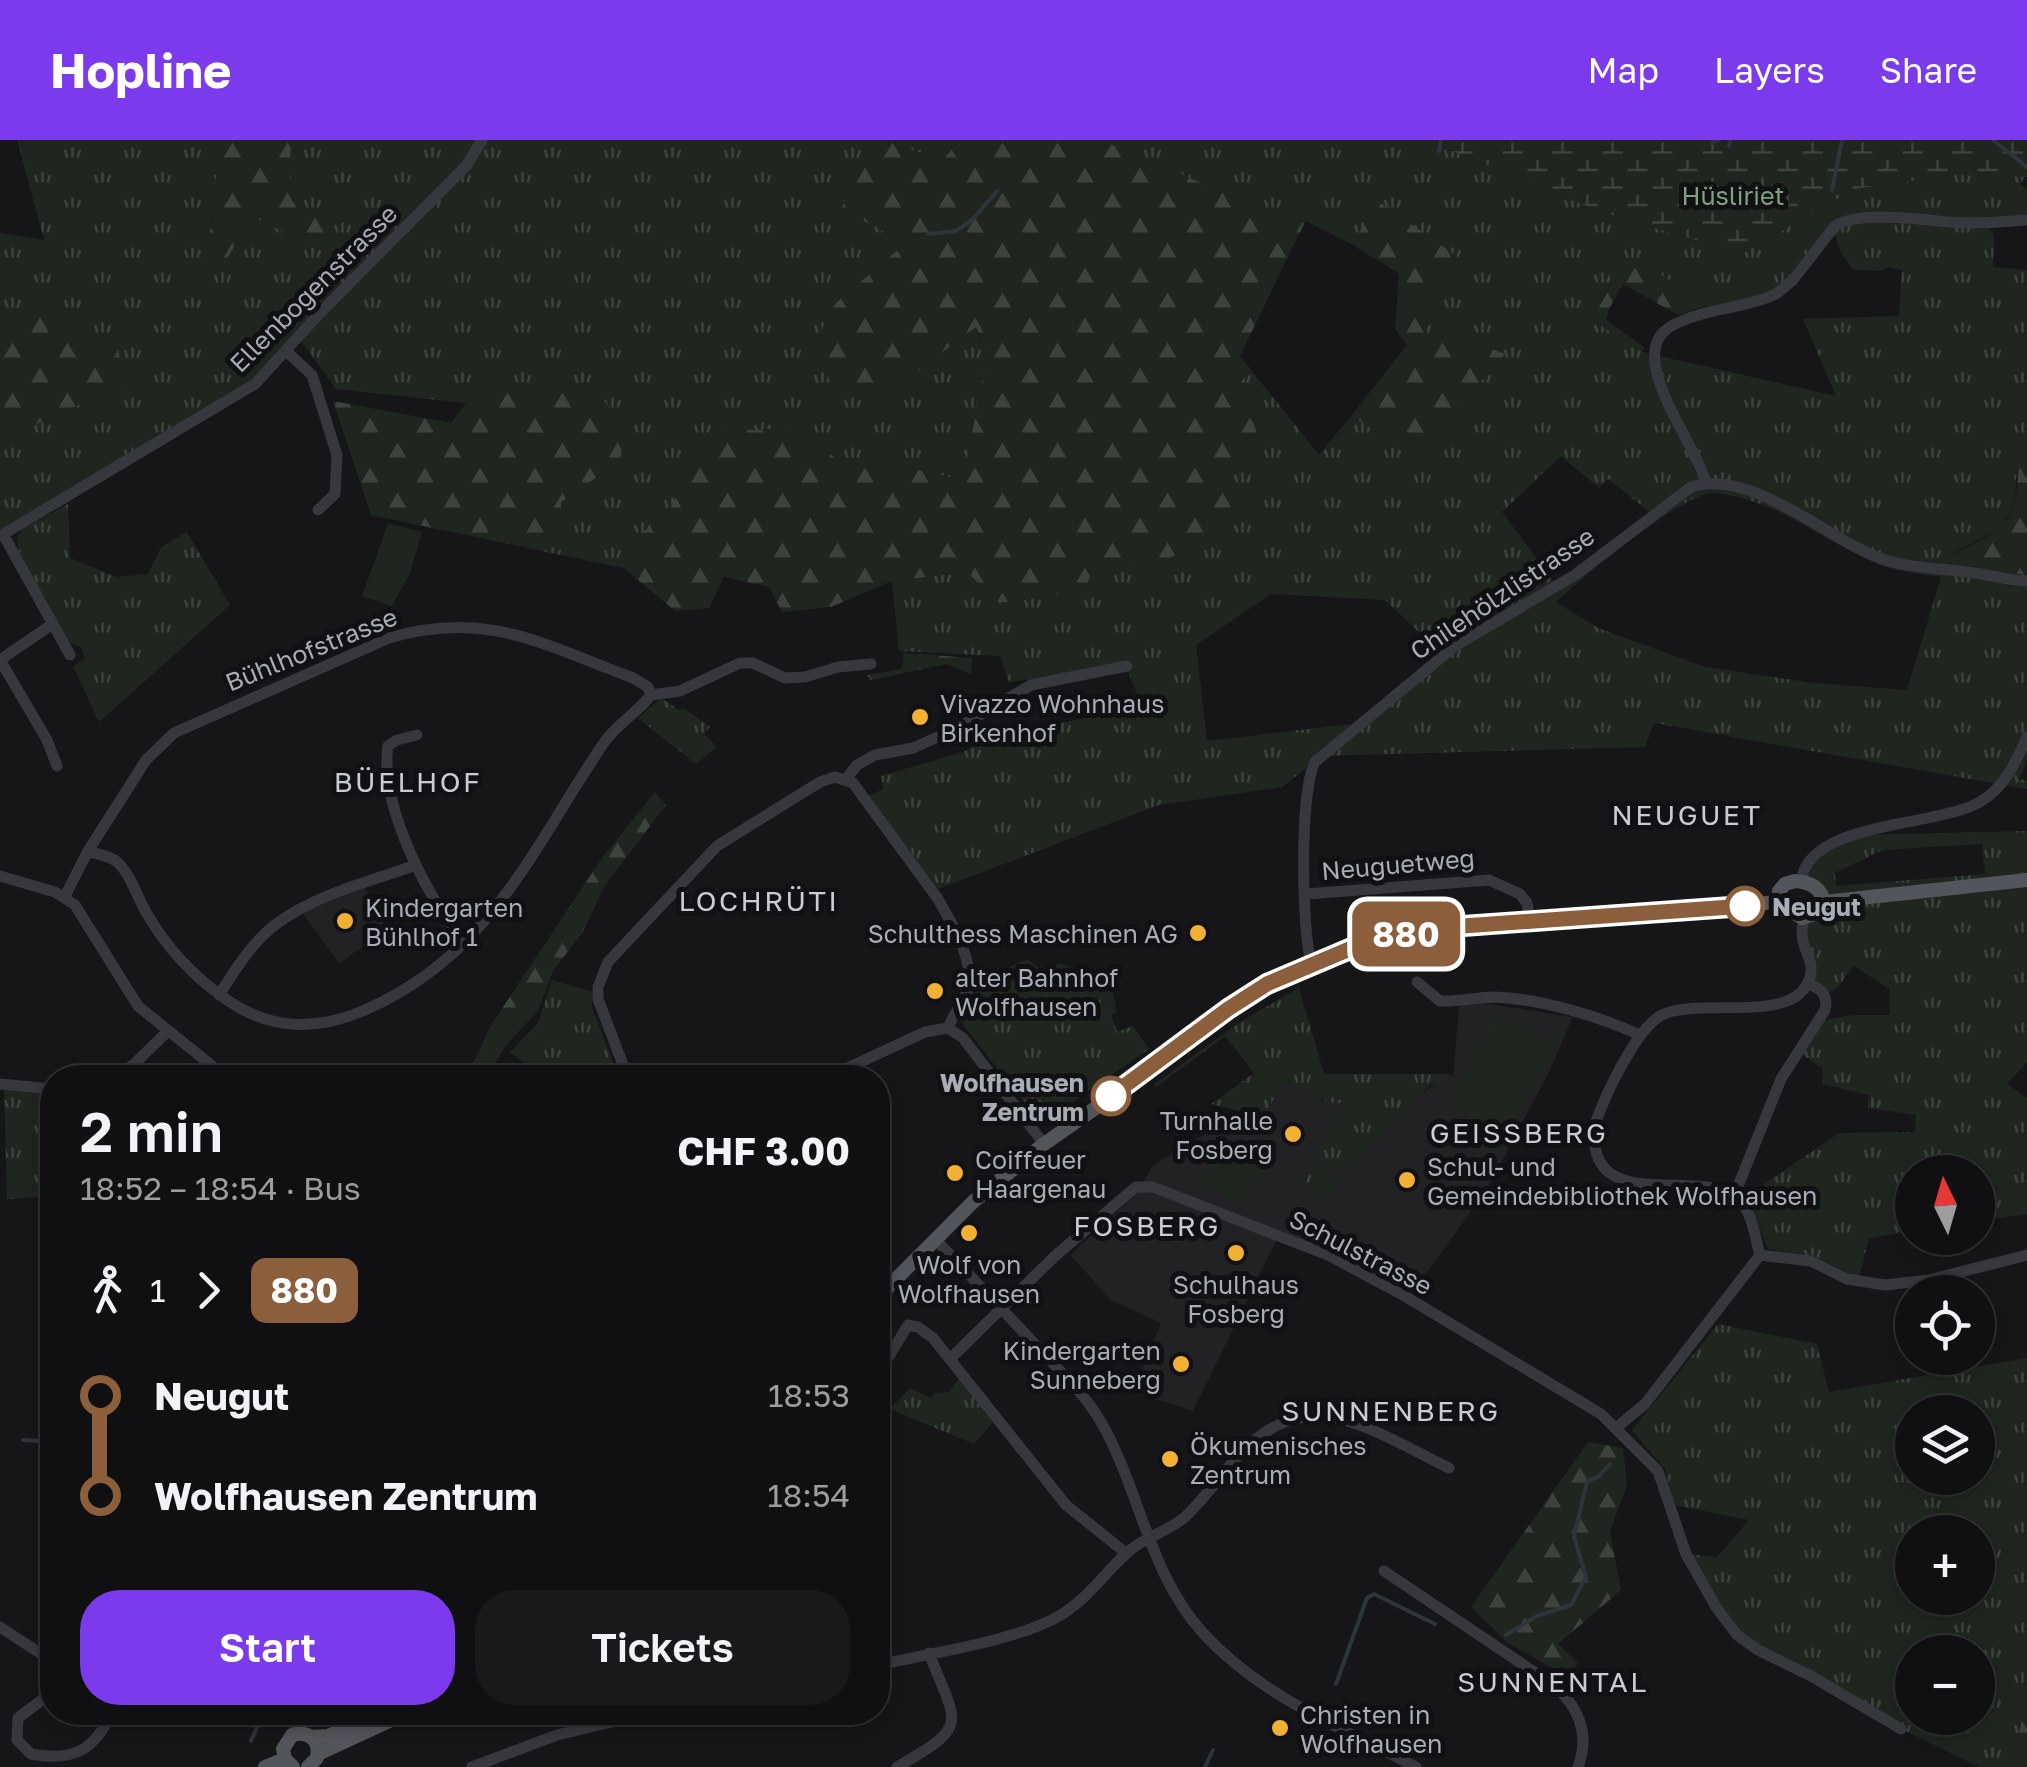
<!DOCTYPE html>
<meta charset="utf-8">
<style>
:root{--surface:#101012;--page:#19191b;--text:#f1f3f6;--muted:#9c9d9f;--line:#303032;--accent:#7c3aed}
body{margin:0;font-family:"Golos Text",sans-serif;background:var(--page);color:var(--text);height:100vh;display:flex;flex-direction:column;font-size:38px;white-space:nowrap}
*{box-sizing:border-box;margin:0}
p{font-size:32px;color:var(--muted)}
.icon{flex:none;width:55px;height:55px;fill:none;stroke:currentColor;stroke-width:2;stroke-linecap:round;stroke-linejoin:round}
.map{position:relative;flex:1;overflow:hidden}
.sheet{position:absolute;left:40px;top:925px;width:850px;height:660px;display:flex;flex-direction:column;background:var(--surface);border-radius:40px;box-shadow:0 5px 15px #0003,0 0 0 2px var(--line)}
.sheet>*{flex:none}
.badge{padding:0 20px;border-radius:15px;font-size:35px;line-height:65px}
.needle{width:65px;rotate:355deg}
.tools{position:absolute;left:1895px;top:1015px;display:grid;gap:20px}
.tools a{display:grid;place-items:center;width:100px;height:100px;border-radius:50%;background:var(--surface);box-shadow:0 5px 15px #0003,0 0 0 2px var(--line);font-size:50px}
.map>.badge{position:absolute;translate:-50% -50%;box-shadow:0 0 0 5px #fff}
.legs{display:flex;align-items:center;gap:15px;height:110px;padding:0 40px;font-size:32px}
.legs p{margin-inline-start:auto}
.head{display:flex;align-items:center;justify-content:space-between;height:170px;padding:0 40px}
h1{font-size:55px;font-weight:600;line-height:75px}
.primary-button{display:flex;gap:20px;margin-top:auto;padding:20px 40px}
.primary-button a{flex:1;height:115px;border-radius:40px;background:var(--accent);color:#fff;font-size:40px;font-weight:600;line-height:115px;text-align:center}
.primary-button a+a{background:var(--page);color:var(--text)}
ul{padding:0 40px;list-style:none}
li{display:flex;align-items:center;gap:35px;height:100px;font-size:38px}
li i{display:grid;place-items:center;width:15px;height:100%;margin:0 12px;background:currentColor}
li i::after{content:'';width:25px;height:25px;margin:-12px;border:8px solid;border-radius:50%;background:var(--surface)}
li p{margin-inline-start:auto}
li:first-child i{background:linear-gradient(#0000 50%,currentColor 0)}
li:last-child i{background:linear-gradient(currentColor 50%,#0000 0)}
header{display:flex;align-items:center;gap:60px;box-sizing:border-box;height:140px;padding:0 50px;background:var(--accent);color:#fff}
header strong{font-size:48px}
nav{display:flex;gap:55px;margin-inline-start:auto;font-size:35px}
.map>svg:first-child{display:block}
.built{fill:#222225}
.grass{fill:url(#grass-tufts);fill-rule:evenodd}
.forest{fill:url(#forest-firs)}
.wetland{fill:url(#wetland-marsh)}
.pitch{fill:#1e261f}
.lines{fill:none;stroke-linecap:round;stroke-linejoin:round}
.stream{stroke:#2c353c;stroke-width:4}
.minor{stroke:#37383d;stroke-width:11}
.major{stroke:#53555c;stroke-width:14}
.line-1-casing{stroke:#fff;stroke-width:22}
.line-1{stroke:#8b5e3c;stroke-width:15}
.poi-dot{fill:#f2b134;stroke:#111113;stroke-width:4}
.stop-1-dot{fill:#fff;stroke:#8b5e3c;stroke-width:5}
.labels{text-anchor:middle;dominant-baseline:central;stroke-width:10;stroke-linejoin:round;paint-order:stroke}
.park-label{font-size:25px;fill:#7fa381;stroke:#111113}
.street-label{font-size:25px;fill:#a8adb8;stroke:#111113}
.poi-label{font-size:25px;fill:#a8adb8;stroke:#111113;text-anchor:start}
.stop-label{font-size:25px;font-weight:bold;fill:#a8adb8;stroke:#111113;text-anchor:start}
.neighbourhood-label{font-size:28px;letter-spacing:2.5px;fill:#c9ccd4;stroke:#111113}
</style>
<header>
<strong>Hopline</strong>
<nav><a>Map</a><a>Layers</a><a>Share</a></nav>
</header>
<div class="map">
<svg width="2027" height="1627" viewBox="0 0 2027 1627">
<defs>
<pattern id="grass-tufts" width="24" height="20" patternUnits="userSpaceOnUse" patternTransform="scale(2.5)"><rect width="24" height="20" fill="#1e261f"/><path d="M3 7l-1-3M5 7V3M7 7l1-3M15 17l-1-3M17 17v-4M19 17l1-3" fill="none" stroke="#3c433d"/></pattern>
<pattern id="forest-firs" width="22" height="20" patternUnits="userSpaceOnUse" patternTransform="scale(2.5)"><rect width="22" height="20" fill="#1e261f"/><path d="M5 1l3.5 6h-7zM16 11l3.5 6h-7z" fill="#3c433d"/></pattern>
<pattern id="wetland-marsh" width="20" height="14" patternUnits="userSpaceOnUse" patternTransform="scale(2.5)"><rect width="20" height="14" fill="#1e261f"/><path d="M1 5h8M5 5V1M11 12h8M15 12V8" fill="none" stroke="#3c433d"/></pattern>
</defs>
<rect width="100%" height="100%" fill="#161618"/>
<path class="built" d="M365 748 387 791 339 823 302 772Z
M1482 863 1573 877 1548 934 1486 1051 1408 1158 1279 1095 1193 1271 1133 1252 1161 1183 1111 1160 1070 1115 1137 1054 1152 1026 1243 971 1264 976 1284 940 1328 962 1420 955 1449 934 1453 937 1459 866Z"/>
<path class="grass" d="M17 0H220L207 119 225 123 251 76 322 110 336 91 289 55 291 0H873L842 69 907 102 836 163 899 245 975 186 987 216 963 340 914 329 846 325 791 288 707 292 665 380 632 398 624 428 528 408 561 376V362L620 321 531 248 466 263 336 249 296 194 280 214 238 251 0 389V301L124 244 0 181V93L44 100Z
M886 0H960L942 21Z
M1101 0H1425L1599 71 1742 114 1854 49 1953 35 2027 34 2020 44 2027 50V80L1984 84 1994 94 1993 127 2027 130V300L2016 338 2015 364 2001 387 1937 422 2027 435V620L2019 639 2027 641V649L1654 583 1645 607 1320 616 1283 647 1159 665 938 749 869 656 883 649 881 636 963 612 1010 588 1025 590 1143 567 1126 527 1009 542 1000 516 899 511 892 441 968 432 999 463 1084 451 1092 428 1166 420 1258 301 1240 216 1319 315 1352 275 1390 302 1451 193 1426 194 1425 169 1376 61 1353 105 1306 81 1303 86ZM1829 95 1836 96 1840 111 1853 130 1878 131 1889 127 1902 130 1899 176 1803 179 1836 256 1642 212 1588 177 1581 155 1601 162 1612 141 1638 120 1707 165 1705 175 1788 145ZM1561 316 1599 348 1608 339 1652 374 1557 446 1502 372ZM1710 353C1773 356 1818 399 1873 422 1894 431 1918 434 1941 437L1907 550 1813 543 1705 527 1598 488 1556 462C1585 435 1675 360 1710 353ZM1271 454 1385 460 1443 515 1360 583 1207 601 1196 505Z
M68 364 70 418 117 437 148 434 161 407 187 392 230 465 99 582 73 526 85 519 81 507 67 502 18 409 17 396 24 388Z
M661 558 679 570 684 568 710 587 704 594 717 607 696 624 638 578Z
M2027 691V922L2007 944 2027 958V1074L1978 1081V1032H1912V1091L1869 1098 1859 1138 1815 1116 1768 1109 1747 1056 1839 993 1915 992 1916 975 1868 968 1869 955 1822 944 1823 929 1797 911 1819 881 1853 875H1890L1889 849 1854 826 1837 848 1825 855 1808 843 1803 778 1823 767 1809 743 1805 726 1854 695ZM1982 704 1985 734 1836 746 1835 733 1882 710Z
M1027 819 1041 830 1060 823 1111 845 1117 872 1111 875 1117 892 1133 886 1149 909 1051 977H1043L1029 968 960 881 977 842Z
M552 840 592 852V868L619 937H542L510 912 538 883Z
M1299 848 1324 934H1449L1439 946 1431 944 1420 955H1414V966L1386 989 1387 996 1370 1002V1011L1352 1028H1333L1323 1022 1321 1027 1338 1042 1330 1058 1302 1046 1342 963 1328 962 1284 940 1264 977 1211 964 1254 933 1225 896 1156 947 1153 945 1240 882Z
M4 949 52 952V1056L7 1059Z
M1718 1184 1817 1204 1829 1252 2027 1218V1567L2007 1627H1979L1883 1580 1737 1495 1686 1414 1717 1417 1749 1380 1674 1365 1665 1329 1632 1290ZM1912 1272H1978V1338H1912ZM1912 1392H1978V1458H1912ZM1912 1512H1978V1578H1912Z
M959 1238 993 1282 974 1304 890 1269 910 1248 931 1258 935 1253 949 1252Z"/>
<path class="forest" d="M220 0H291L289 55 337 91 322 110 251 76 225 123 207 120Z
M873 0H886L942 21 960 0H1101L1303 86 1240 216 1258 301 1226 344 1233 383 1166 420 1093 428 1084 451 999 463 967 432 892 441 831 467 782 472 769 447 724 437 709 468 675 471 624 428 632 397 665 380 706 292 791 288 846 325 914 329 963 340 987 216 976 187 899 245 872 253 832 252 819 194 836 163 906 103 841 69Z
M1376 60 1471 126 1425 168 1427 193H1451L1505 214 1426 304 1404 290 1390 302 1352 275 1407 205 1395 189 1399 134 1353 105Z
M1638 120 1708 165 1678 175 1623 144 1609 169 1606 180 1644 207 1642 212 1588 177 1579 155 1601 162 1612 141 1606 128Z
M42 163 54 191 118 207 124 244 0 301V181Z
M531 248 599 255 625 285 620 321 561 362V376L528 408 371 375 333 261 451 283 466 263Z
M2027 300V435L1936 422C1962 408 2008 394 2015 362 2020 338 2015 325 2027 300Z
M904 513 972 518 971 534 947 524 871 540 867 535 902 529Z
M655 652 666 665 604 747 582 793 553 831 538 871 505 906 488 937H467L491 885 602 718Z
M1588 1302 1623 1308 1627 1345 1610 1392 1621 1450 1558 1504 1578 1523 1568 1537 1508 1503 1471 1467Z
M2027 1567V1627H2007Z"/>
<path class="wetland" d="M1425 0H2027V37L1953 35 1854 49 1742 114 1599 71Z"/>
<path class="pitch" d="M388 383 422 392 410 433 392 466 362 456Z
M1500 875 1550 903 1558 888 1564 892 1484 1039 1478 1035 1500 994 1449 964 1493 879Z
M1217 1005 1263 1028 1244 1066 1198 1043Z"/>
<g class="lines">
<path class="stream" d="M1993 0 2027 27
M1712 3 1719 0
M1729 6 1730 0
M1439 11 1441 0
M1832 50 1842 0
M928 94 956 91 972 80 997 51
M23 1300 52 1302
M1506 1495 1537 1476 1571 1465 1586 1437 1574 1397 1587 1341 1598 1337 1610 1324
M1336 1544 1367 1458 1374 1454 1435 1484
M251 1601 261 1578
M1205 1627 1213 1610"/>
<path class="minor" d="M287 212 312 235 337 315 335 354 318 370
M1706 343C1697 303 1620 213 1673 185 1705 168 1744 169 1776 154L1793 140 1834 87C1860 68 1932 82 1965 83 1986 83 2006 82 2027 80
M3 394 70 515
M0 396 255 244 319 174 466 26 482 0
M51 485 0 520 47 600 57 626
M651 555 680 551 740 523H753L785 538 805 537 838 527 871 524
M417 595 397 600 388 606C379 664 428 761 466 804
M846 639 857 625 875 615 913 608 956 589 1031 545 1127 526
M0 736 55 752 75 765 138 866 227 938
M1801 741C1809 679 1942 688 1983 660 2006 645 2016 621 2027 597
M1307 754 1489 740 1520 754 1527 763 1530 780
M65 756 88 711C96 714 109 716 116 721 130 732 138 759 147 774 166 806 192 835 223 857 268 890 314 892 365 870 490 816 532 709 603 604 616 585 637 573 651 555L648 547 633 538C544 505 487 469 389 498L174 593 146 620 88 711
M1311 823C1302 788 1299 654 1315 622L1455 506 1575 435 1691 347C1751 327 1828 400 1882 419 1912 429 1943 428 1974 433 1992 435 2009 441 2027 441
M1417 842 1440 861C1458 862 1477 857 1495 857 1542 859 1598 876 1640 895
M219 855C236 829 253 800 279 782 318 754 371 741 416 725
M109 938 132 926 167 892
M628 938 598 859V847L608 822 717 706 820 642 835 637 853 643 938 759C951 782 977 824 967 851 962 864 953 875 948 888
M826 938 925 892 948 888 963 898 1044 1004
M0 944 52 949
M1734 1056 1781 939 1825 870C1829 854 1820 849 1808 843
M937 1101C972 1138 1008 1175 1042 1212 1063 1234 1086 1256 1101 1282 1140 1350 1149 1435 1204 1494 1262 1557 1342 1588 1416 1627
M1760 1115C1755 1097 1752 1069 1736 1057 1695 1027 1584 1077 1595 984 1605 956 1636 888 1662 875 1699 856 1796 887 1810 837 1814 823 1806 814 1803 801 1801 793 1803 785 1803 778
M1760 1115 1811 1121 1847 1139 1885 1145 1929 1140 2027 1115
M950 1219 1055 1116 1136 1047H1153L1330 1116 1408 1158 1601 1274 1658 1331 1686 1414 1716 1467 1737 1495 1758 1510 1811 1536 1901 1589
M878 1234 908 1185 918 1187 933 1198 1066 1365 1126 1413
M1616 1288 1645 1264 1760 1115
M1384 1431 1555 1546C1579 1568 1590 1595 1578 1627
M0 1487 52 1521
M878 1525C930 1513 1017 1501 1061 1475 1089 1458 1104 1433 1128 1412 1145 1396 1169 1392 1186 1376 1228 1336 1253 1274 1322 1276 1360 1278 1413 1311 1449 1328
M52 1548 47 1556 18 1578 17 1600 31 1614C73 1622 95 1610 112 1572
M182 1572 223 1578 256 1572
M293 1572 297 1593
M472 1627 557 1595 654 1572
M897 1627C970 1585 958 1587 929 1513"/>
<path class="major" d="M1795 741C1809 742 1821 747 1824 762L1820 772 1803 778 1783 767 1779 751 1785 744Z
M1824 762 2027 740
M878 1157 974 1061 1044 1004 1140 937 1230 868 1311 823 1388 798 1449 787 1780 762
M312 1597 328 1596 385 1572
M318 1614 409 1572
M265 1627 285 1619
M293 1627 285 1619 283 1609 292 1595C308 1590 321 1600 317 1618L308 1627"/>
</g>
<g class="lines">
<g class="line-1-casing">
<path id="line-1" d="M1111 956 1228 869 1267 844 1352 808 1449 787 1745 766"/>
</g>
<use href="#line-1" class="line-1"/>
</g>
<g class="poi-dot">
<circle cx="920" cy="577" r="10"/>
<circle cx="345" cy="781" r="10"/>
<circle cx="1198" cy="793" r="10"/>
<circle cx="935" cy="851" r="10"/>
<circle cx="1293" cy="994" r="10"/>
<circle cx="955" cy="1033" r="10"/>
<circle cx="1407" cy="1040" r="10"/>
<circle cx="969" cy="1093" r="10"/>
<circle cx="1236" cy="1113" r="10"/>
<circle cx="1181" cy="1224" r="10"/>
<circle cx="1170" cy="1319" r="10"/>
<circle cx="1280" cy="1588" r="10"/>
</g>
<g class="stop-1-dot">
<circle cx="1745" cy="766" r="18"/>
<circle cx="1111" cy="956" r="18"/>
</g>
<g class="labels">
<g class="park-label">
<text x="1733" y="55">Hüsliriet</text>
</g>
<g class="street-label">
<text transform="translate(313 148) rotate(-45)">Ellenbogenstrasse</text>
<text transform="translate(1502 453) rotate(-34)">Chilehölzlistrasse</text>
<text transform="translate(311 509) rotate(-22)">Bühlhofstrasse</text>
<text transform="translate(1398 724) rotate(-5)">Neuguetweg</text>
<text transform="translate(1361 1112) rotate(27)">Schulstrasse</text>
</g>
<g class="poi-label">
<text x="940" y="563">Vivazzo Wohnhaus<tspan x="940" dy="29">Birkenhof</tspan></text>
<text x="365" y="767">Kindergarten<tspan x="365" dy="29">Bühlhof 1</tspan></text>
<text x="1178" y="793" text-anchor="end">Schulthess Maschinen AG</text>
<text x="955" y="837">alter Bahnhof<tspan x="955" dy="29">Wolfhausen</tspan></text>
<text x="1273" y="980" text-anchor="end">Turnhalle<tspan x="1273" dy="29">Fosberg</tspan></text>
<text x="975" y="1019">Coiffeuer<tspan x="975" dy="29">Haargenau</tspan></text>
<text x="1427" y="1026">Schul- und<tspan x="1427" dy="29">Gemeindebibliothek Wolfhausen</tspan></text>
<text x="969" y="1124" text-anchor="middle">Wolf von<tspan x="969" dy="29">Wolfhausen</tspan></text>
<text x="1236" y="1144" text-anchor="middle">Schulhaus<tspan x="1236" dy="29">Fosberg</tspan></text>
<text x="1161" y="1210" text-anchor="end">Kindergarten<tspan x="1161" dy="29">Sunneberg</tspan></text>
<text x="1190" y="1305">Ökumenisches<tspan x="1190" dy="29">Zentrum</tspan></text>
<text x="1300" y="1574">Christen in<tspan x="1300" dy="29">Wolfhausen</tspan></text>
</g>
<g class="stop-label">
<text x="1772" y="766">Neugut</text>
<text x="1084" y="942" text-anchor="end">Wolfhausen<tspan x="1084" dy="29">Zentrum</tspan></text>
</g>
<g class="neighbourhood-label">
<text x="408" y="641">BÜELHOF</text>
<text x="1687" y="674">NEUGUET</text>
<text x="759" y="760">LOCHRÜTI</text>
<text x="1519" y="992">GEISSBERG</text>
<text x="1147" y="1085">FOSBERG</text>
<text x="1391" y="1270">SUNNENBERG</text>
<text x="1553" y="1541">SUNNENTAL</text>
</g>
</g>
</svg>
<div class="tools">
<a><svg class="needle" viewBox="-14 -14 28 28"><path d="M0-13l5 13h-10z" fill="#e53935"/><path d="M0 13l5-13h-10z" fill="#9c9d9f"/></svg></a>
<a><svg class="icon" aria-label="locate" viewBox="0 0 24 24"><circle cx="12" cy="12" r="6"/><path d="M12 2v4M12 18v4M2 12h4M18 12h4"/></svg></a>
<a><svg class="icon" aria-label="layers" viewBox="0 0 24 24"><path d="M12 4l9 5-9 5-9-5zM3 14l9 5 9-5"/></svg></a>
<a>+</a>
<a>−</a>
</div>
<b class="badge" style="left:1406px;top:794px;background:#8b5e3c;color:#fff">880</b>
<section class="sheet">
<div class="head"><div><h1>2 min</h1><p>18:52 – 18:54 · Bus</p></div><b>CHF 3.00</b></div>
<div class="legs"><svg class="icon" aria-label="walk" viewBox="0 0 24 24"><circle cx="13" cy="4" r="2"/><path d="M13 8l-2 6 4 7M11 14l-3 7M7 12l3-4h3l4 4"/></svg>1<svg class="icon" aria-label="forward" viewBox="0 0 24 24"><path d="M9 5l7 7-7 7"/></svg><b class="badge" style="background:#8b5e3c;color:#fff">880</b></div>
<ul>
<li><i style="color:#8b5e3c"></i><b>Neugut</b><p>18:53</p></li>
<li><i style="color:#8b5e3c"></i><b>Wolfhausen Zentrum</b><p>18:54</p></li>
</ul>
<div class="primary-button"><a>Start</a><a>Tickets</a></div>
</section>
</div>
